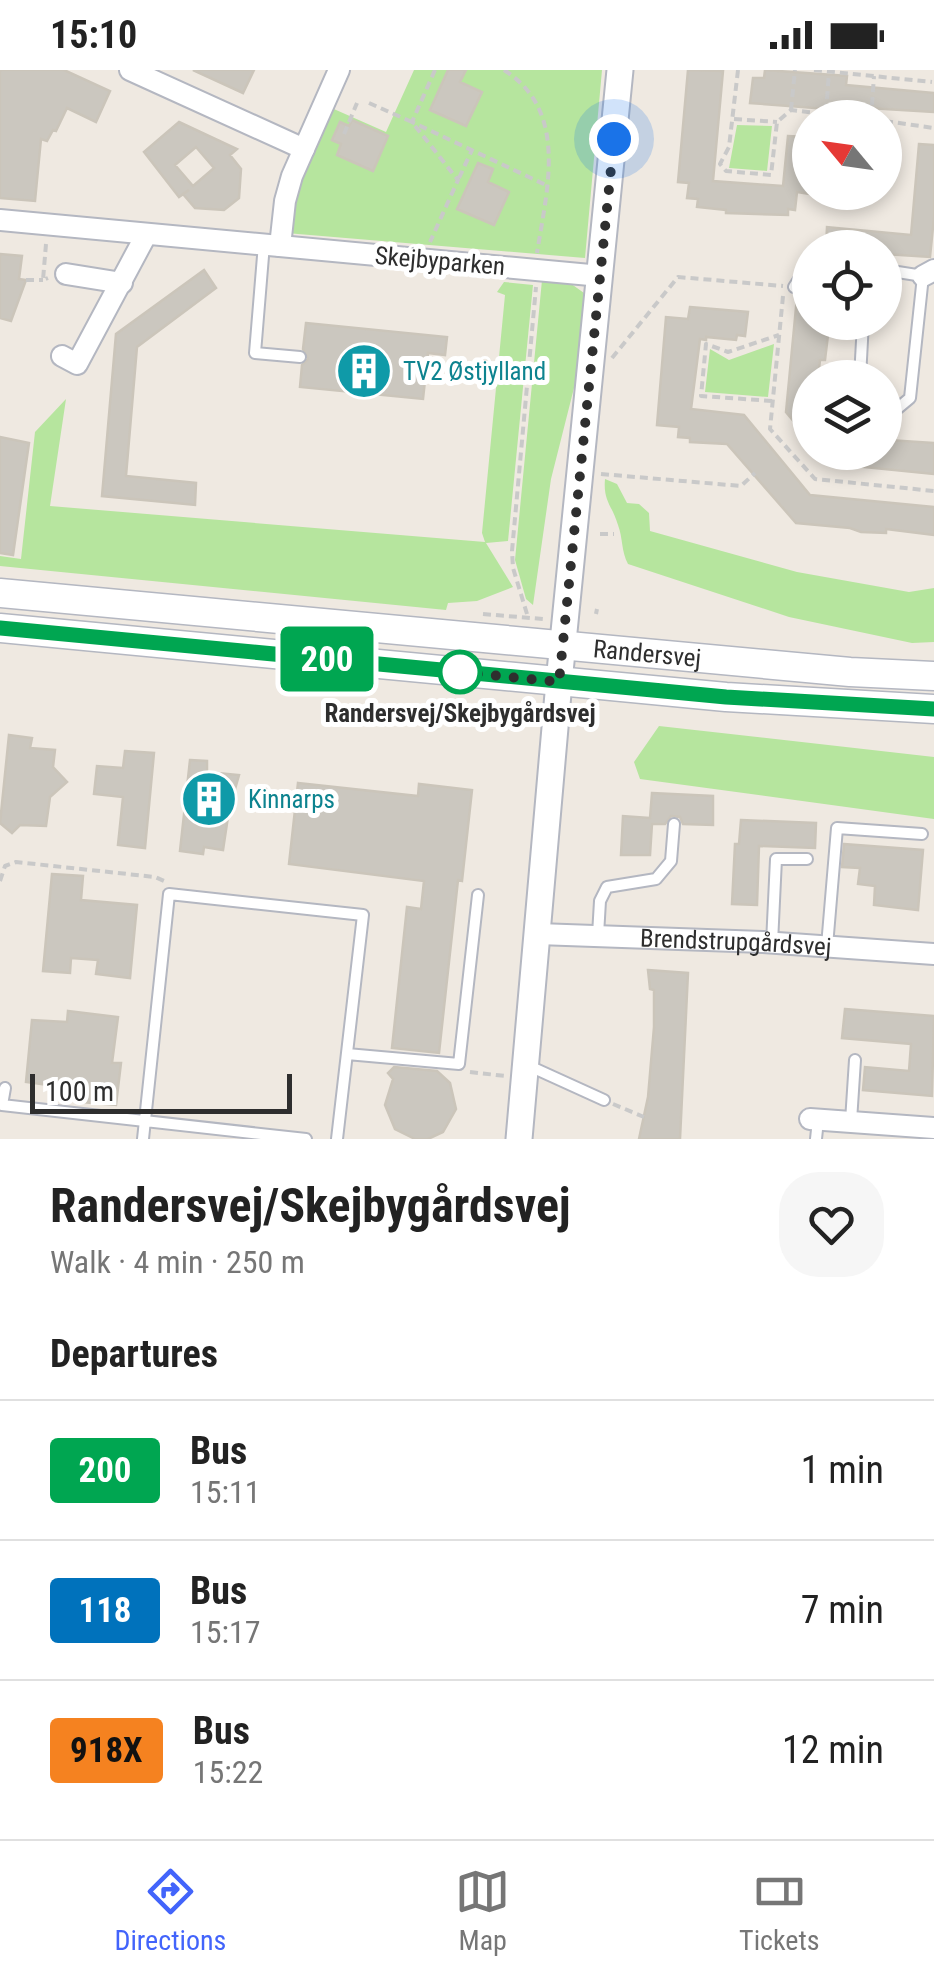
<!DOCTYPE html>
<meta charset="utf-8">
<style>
:root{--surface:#fff;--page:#f6f6f6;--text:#222;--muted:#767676;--line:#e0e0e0;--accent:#4264fb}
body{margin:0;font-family:"Roboto Condensed",sans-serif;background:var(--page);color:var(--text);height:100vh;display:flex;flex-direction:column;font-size:38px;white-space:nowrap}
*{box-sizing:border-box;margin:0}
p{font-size:32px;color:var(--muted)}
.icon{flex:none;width:55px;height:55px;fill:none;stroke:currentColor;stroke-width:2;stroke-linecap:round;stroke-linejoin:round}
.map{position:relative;height:1069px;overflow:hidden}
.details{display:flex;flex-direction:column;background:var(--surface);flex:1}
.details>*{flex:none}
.badge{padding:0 20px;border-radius:8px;font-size:35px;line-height:65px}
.needle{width:65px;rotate:299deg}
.tools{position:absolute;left:792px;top:30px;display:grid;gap:20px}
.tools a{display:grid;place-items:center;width:110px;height:110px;border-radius:50%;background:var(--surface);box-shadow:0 5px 15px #0003;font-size:50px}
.scale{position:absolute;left:30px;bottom:25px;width:262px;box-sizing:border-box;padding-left:10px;border:5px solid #2e2e2e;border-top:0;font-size:28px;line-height:35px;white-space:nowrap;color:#2e2e2e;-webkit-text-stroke:8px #fff;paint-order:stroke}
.you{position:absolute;width:50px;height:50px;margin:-25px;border:8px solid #fff;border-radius:50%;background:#1a73e8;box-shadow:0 0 0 15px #1a73e833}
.map>.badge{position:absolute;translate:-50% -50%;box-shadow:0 0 0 5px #fff}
h2{padding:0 50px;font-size:38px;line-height:90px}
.round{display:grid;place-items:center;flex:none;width:105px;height:105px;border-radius:40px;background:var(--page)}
.overview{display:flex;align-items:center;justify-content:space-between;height:170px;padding:0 50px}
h1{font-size:48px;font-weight:700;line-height:75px}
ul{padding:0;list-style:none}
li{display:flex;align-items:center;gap:30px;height:140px;padding:0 50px;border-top:2px solid var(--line)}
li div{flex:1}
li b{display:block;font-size:38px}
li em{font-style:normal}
li .badge{min-width:110px;font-weight:700;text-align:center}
.status{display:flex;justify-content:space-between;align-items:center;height:70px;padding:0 50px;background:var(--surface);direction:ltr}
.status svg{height:28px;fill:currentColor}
.tab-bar{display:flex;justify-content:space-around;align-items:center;height:140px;border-top:2px solid var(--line);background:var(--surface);font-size:28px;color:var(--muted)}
.tab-bar a{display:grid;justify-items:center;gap:5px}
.tab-bar .active{color:var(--accent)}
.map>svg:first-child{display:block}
.green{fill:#b6e59e}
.building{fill:#cbc7bf;stroke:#cbc5ba;stroke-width:2.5;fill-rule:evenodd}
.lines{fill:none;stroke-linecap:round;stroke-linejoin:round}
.service-casing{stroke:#b4b7c1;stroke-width:14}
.minor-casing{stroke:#b4b7c1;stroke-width:24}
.tertiary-casing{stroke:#b4b7c1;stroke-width:29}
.secondary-casing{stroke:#b4b7c1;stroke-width:31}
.path{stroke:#c9c9c9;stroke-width:4;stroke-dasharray:8 5;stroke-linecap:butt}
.service{stroke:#fff;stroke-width:10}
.minor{stroke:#fff;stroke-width:20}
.tertiary{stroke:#fff;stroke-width:25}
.secondary{stroke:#fff;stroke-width:28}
.line-casing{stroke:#fff;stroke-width:22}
.line{stroke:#00a651;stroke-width:15}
.walk{stroke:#2e2e2e;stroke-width:10;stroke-dasharray:0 18}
.stop-dot{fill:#fff;stroke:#00a651;stroke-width:5}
.labels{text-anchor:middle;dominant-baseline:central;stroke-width:10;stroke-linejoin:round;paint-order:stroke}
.street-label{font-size:25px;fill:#2e2e2e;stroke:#fff}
.culture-label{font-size:25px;fill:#0d838f;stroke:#fff;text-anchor:start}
.stop-label{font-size:25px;font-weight:bold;fill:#2e2e2e;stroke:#fff}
</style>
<div class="status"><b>15:10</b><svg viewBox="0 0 49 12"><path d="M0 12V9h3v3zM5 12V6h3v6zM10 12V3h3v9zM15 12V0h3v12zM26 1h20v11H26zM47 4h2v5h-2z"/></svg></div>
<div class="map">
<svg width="934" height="1069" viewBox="0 0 934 1069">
<rect width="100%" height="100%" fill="#efe9e1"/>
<path class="green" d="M414 0H602L585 188 286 163 289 135 327 36 386 62Z
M737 55 772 56 767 101 729 98Z
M542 210 570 213 584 223 575 314 551 409 533 535 526 529 515 490Z
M504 212 533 215 508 471 486 473 513 517 477 531 448 533 446 540 0 496V486L21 489 35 362 66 329 50 436 485 472 482 463 505 225 497 222Z
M774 274 768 327 705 322 710 279 729 290Z
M605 409 617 414 627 433 639 434 649 443 650 461 797 502 909 522 934 518V572L912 573 789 547 628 494C621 481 623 468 618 455 612 435 603 431 605 409Z
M659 656 934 687V749L640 709 634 692Z"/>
<path class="building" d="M0 0H64L110 21 96 52 67 38 56 61 53 60 47 71 41 69 35 131 0 128Z
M193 0H254L243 23Z
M448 0H466L460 12 482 22 466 56 430 40Z
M688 0 723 1 713 111 783 116 788 66 810 67V124L797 122 795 140 788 139V145L726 143V140L697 137 698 129 687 128 689 113 678 112Z
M765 0 847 6 846 15 934 23V42L868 38 867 42 750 33 753 8H764Z
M352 50 388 66 373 101 337 85 341 74 332 70 340 52 349 56Z
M179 52 237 79 230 85 241 99 239 128 224 140 195 138 183 124 189 120 179 127 144 82ZM196 77 214 98 193 116 175 95Z
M919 74 934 75V147L930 187 885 184V178H826L827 157 911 165Z
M478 93 493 99 488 112 509 122 494 155 457 139Z
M0 184 22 186 19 209 26 210 11 251 0 248Z
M204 200 216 218 137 277 126 406 196 413 195 435 102 426 116 264Z
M797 227 810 228V252H824L823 265H828L825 290H820L818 308H810V371L786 342Z
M690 237 748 242 745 266 737 265 736 270 706 267V270L700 269 691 339 744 345 810 425 934 437V465L886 459V463L861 462 850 458 796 453 727 374 690 372V368L678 367 679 357 657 355 666 247 688 249Z
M306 253 447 267 445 285 428 283 423 329 300 317 302 295 308 289 303 279Z
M0 367 29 373 13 485 0 483Z
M888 370 934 373V404L843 395 845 382H886Z
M9 665 32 668 30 678 55 680 53 697 67 712 50 727 46 756 20 755 12 763 0 753Z
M125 681 154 683 145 778 118 775 123 727 94 724 97 696 123 698Z
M190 690 207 691V702L239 705 229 740 223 780 204 777 203 784 180 781Z
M298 713 418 726 419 714 472 720 462 811 458 810 439 983 392 978 407 837 421 839 424 811 289 794Z
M652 723 713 726V755L683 754 680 747 671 746 665 754H652L650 785H621L623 746 650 748Z
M741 750 816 753 815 778 759 776 757 835 732 834 735 774H739Z
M844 774 923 780 918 840 874 835 875 816 858 814 860 798 842 797Z
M52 804 83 806 81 830 137 835 130 908 96 904 98 890 71 888 70 903 43 901Z
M648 900 688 903 680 1069H639L648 1027 654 957V920L650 919Z
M845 939 934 946 932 1026 863 1020 865 997 909 1001 911 974 842 968Z
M68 941 118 947 112 993H121L116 1035 82 1032 84 1020 26 1012 32 950 67 952Z
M394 997 437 1001 450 1013 456 1039 443 1062 428 1069H415L395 1059 385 1035 393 1009 388 1003Z"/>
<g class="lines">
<g class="service-casing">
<path id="service" d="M264 174 255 283 300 287
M885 200 923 206 910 328 898 338 885 336
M794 217 805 200 810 199
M860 308 863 252
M598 865 600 831 607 817 656 809 671 791 674 754
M772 873 776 789H807
M827 876 837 758 922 764
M347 984 459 994 478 825
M527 995 604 1030
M5 1018 2 1035 306 1069
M851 1051 855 990
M143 1069 169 824 363 845 337 1069
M816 1069 818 1050"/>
</g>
<g class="minor-casing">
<g id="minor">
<path d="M130 0 304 79"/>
<path d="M0 150 601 206"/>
<path d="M280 176 285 131 292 106 339 0"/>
<path d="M66 204 122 213"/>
<path d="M923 206 934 200"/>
<path d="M62 286 77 294 146 165"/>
<path id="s1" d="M538 864 763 872 934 884"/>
<path d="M810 1049 934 1058"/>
</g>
</g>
<g class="tertiary-casing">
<path id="tertiary" d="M519 1069 559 612 620 0"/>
</g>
<g class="secondary-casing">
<g id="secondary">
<path id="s2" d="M0 523 850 602 934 606"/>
<path d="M0 558 726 627 934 639"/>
</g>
</g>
<path class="path" d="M435 0 412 52 548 116
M504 0C569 41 547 119 537 183
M738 0 729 77 720 94 726 101 771 105 777 52 791 40 858 48
M814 0 932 12
M369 33 412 52 458 110 430 172
M791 40 795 0
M826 42 829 2
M871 48 874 6
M734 49 777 52
M885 51 934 58
M344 64 357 33
M459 108 472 80
M46 174 43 210 48 208
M26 210H43
M783 226 770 359 815 409 934 421
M612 288 678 207 783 216
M772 331 701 326 706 274 728 282 779 265
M601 404 741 416 755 403
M600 464H614
M483 544 543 549
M527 544 513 498 512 481 536 217
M596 544 597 539
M0 811 5 796 16 792 155 807 164 811
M470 1002 505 1006
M613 1034 644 1047"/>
<use href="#service" class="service"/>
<use href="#minor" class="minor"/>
<use href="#tertiary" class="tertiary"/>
<use href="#secondary" class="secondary"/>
</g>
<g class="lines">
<g class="line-casing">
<path id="line" d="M0 558 726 627 934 639"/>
</g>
<use href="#line" class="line"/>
<path class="walk" d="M460 602 559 612 614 69"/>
</g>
<defs>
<g id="building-disc" transform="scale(2.875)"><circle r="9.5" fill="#0f9aa8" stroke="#fff"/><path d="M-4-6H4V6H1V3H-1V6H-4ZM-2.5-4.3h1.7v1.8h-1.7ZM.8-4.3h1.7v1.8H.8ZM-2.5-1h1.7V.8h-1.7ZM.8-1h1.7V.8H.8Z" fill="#fff"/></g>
</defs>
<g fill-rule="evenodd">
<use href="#building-disc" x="364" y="301"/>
<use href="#building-disc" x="209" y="729"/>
</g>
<circle class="stop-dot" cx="460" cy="602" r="20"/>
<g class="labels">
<g class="street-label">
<text transform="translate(440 191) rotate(5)">Skejbyparken</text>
<text stroke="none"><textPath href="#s2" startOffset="650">Randersvej</textPath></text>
<text stroke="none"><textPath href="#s1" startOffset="198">Brendstrupgårdsvej</textPath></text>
</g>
<g class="culture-label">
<text x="403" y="301">TV2 Østjylland</text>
<text x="248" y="729">Kinnarps</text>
</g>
<g class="stop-label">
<text x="460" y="643">Randersvej/Skejbygårdsvej</text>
</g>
</g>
</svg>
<div class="tools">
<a><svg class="needle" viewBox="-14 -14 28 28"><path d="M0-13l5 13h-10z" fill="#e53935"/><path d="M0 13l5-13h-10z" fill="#767676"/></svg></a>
<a><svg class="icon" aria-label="locate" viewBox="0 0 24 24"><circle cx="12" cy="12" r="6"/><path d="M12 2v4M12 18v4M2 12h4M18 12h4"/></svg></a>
<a><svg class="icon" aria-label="layers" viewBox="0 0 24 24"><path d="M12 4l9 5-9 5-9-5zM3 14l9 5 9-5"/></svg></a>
</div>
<div class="scale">100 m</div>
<div class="you" style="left:614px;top:69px"></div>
<b class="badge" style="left:327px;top:589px;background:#00a651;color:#fff">200</b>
</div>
<section class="details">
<div class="overview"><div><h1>Randersvej/Skejbygårdsvej</h1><p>Walk · 4 min · 250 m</p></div><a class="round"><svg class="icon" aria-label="heart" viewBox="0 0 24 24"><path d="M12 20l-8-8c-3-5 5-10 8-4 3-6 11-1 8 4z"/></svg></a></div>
<h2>Departures</h2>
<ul>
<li><span class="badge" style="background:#00a651;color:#fff">200</span><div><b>Bus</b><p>15:11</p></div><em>1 min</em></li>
<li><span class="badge" style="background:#0072bc;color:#fff">118</span><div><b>Bus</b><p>15:17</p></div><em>7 min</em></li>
<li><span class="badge" style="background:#f58220;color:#111">918X</span><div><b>Bus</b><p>15:22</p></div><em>12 min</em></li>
</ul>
</section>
<nav class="tab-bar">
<a class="active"><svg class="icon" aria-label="directions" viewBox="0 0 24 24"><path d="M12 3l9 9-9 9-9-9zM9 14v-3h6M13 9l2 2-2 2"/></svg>Directions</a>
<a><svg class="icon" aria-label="map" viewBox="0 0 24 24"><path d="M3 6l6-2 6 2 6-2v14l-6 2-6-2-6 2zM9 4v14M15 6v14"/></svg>Map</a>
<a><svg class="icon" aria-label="tickets" viewBox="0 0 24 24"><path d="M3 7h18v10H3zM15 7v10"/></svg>Tickets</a>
</nav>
